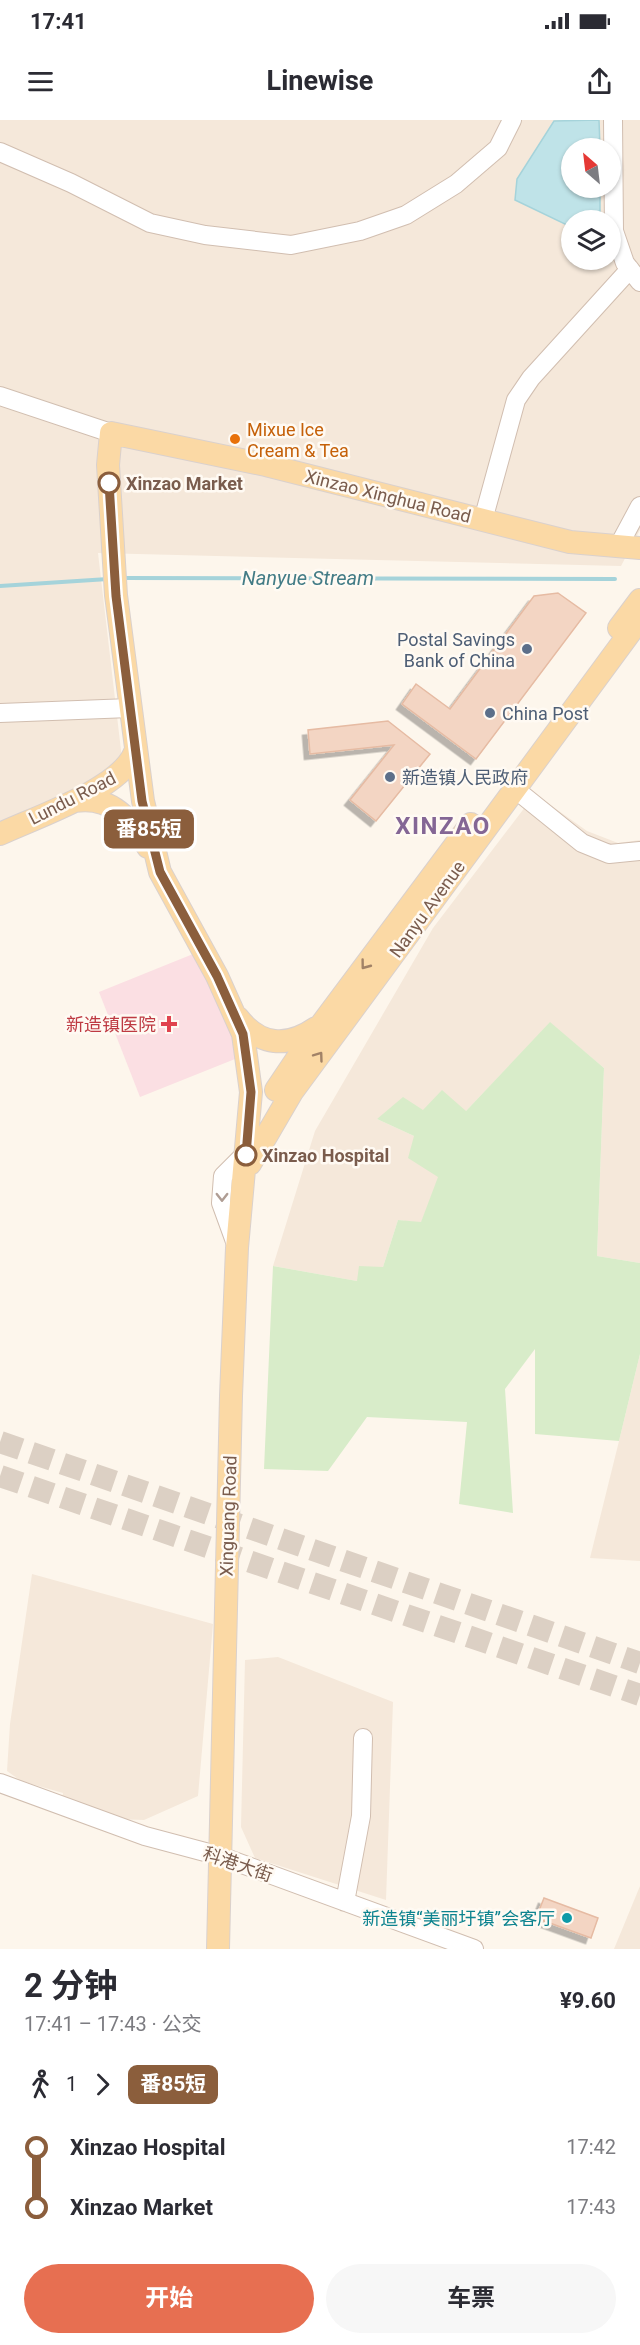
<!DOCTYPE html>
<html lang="zh">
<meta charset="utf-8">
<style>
:root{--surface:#fff;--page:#f7f7f7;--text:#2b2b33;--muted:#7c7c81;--accent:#e76f51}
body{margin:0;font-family:Roboto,"Noto Sans SC",sans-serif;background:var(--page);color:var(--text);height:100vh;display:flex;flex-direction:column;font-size:22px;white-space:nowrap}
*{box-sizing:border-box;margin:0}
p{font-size:20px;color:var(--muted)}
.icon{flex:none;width:33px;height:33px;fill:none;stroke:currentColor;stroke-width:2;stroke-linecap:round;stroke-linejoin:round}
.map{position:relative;height:1829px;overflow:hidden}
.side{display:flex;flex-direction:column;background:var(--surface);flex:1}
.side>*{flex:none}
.badge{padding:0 12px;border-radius:9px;font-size:21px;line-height:39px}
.needle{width:39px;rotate:332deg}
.tools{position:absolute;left:561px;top:18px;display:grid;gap:12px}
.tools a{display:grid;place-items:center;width:60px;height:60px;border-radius:50%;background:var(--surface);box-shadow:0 2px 4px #0004;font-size:30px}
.map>.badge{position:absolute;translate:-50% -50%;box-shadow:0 0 0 3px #fff}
.legs{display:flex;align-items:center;gap:9px;height:66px;padding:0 24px;font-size:20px}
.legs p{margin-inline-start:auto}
.head{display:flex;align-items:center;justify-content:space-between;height:102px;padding:0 24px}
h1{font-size:33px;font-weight:700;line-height:45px}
.primary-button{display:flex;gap:12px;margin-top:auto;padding:12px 24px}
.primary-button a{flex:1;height:69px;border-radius:36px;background:var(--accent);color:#fff;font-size:24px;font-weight:700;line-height:69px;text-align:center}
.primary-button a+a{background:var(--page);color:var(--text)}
ul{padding:0 24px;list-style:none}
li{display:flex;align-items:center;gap:21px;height:60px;font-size:22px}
li i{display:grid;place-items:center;width:9px;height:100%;margin:0 8px;background:currentColor}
li i::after{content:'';width:15px;height:15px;margin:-8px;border:4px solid;border-radius:50%;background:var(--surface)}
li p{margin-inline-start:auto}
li:first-child i{background:linear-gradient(#0000 50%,currentColor 0)}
li:last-child i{background:linear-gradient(currentColor 50%,#0000 0)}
.status{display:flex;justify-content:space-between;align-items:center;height:42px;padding:0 30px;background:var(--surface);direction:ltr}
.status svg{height:16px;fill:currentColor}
header{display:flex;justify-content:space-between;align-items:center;height:78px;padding:0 24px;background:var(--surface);font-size:27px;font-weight:700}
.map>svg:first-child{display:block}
.residential{fill:#f5e8da;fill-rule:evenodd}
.medical{fill:#fbdfe3}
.green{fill:#d8ecc9}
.water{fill:#bfe3e8;stroke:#a5d3da;stroke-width:1.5}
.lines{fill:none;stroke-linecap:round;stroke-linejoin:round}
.stream{stroke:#a5d3da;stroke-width:4}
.building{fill:#f3d5c3;stroke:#e6bba3;stroke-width:1.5;filter:url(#shadow)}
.major-tunnel{stroke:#dcd0c4;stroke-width:22;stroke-dasharray:22 11;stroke-linecap:butt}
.minor-casing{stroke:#d1beb0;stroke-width:20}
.major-casing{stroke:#dad1cd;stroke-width:24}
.minor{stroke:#fff;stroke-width:18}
.major{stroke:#fbd9a5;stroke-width:22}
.oneway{stroke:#a18267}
.oneway2{stroke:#af9d94}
.line-1-casing{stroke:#fff;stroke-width:14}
.line-1{stroke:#8b5e3c;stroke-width:9}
.food-dot{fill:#e8710a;stroke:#fffaf3;stroke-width:2}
.stop-1-dot{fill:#fff;stroke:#8b5e3c;stroke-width:3}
.service-dot{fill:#5c6f8a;stroke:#fffaf3;stroke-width:2}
.health-dot{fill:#e0444e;stroke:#fffaf3;stroke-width:2}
.culture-dot{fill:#0f9aa8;stroke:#fffaf3;stroke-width:2}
.labels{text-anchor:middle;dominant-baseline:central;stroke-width:5;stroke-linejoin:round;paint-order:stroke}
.food-label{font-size:18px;fill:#c56008;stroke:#fffaf3;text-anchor:start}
.stop-label{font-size:18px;font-weight:bold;fill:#7a5c4d;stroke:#fffaf3;text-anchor:start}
.street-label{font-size:18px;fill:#7a5c4d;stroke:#fffaf3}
.service-label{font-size:18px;fill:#4e5e75;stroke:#fffaf3;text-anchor:start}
.health-label{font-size:18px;fill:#be3a42;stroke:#fffaf3;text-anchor:end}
.culture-label{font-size:18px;fill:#0d838f;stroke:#fffaf3;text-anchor:end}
.water-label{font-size:20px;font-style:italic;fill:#437c86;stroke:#fffaf3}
.district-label{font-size:24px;font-weight:bold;letter-spacing:1.5px;fill:#846695;stroke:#fffaf3}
</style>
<div class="status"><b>17:41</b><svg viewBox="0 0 49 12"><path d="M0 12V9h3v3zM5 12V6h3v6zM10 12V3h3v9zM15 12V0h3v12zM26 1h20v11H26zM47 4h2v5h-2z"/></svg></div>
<header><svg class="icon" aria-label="menu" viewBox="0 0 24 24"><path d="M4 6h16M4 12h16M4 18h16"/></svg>Linewise<svg class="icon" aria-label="share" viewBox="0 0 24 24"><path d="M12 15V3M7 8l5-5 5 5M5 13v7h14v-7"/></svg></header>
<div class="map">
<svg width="640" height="1829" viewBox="0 0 640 1829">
<defs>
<filter id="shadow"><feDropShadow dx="-5.5" dy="5.5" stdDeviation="0" flood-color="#0004"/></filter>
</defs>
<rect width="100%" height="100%" fill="#fdf6ec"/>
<path class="residential" d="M0 0H640V410L621 446 98 433 124 656 0 710ZM572 28H610V68H572ZM572 100H610V140H572Z
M535 674 587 711 618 723 640 720V1143L597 1136 604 948 550 903 465 992 423 990 377 999 414 1016 439 1057 421 1103 398 1100 383 1147 357 1161 273 1146 315 1011 433 808Z
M640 1234V1441L590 1438 619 1321Z
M32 1454 213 1504 198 1676 144 1700 116 1699 62 1681 63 1673 21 1661 7 1651 10 1604Z
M278 1537 393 1582 386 1780 255 1738 241 1707 245 1540Z
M640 1766V1829H614Z"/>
<path class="medical" d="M198 832 240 937 140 977 99 872Z"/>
<path class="green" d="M550 902 604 948 597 1136 640 1143V1234L619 1321 535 1314V1229L505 1269 513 1393 459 1384 467 1302 367 1297 328 1351 264 1349 273 1146 357 1161 359 1146 383 1147 398 1100 421 1102 438 1057 408 1038 414 1016 377 999 403 977 423 990 442 970 466 991Z"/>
<path class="water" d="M599 0 600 28H572V68H600V100H572L571 107 515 80 517 59 554 1Z"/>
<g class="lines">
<path class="stream" d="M121 458 615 459
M0 466 108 459"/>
</g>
<path class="building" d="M558 473 586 493 476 639 402 584 416 564 450 589 534 476Z
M388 601 430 634 376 701 350 680 394 625 310 634 308 610Z
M544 1778 598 1798 591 1818 536 1798Z"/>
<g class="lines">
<path class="major-tunnel" d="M0 1322 640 1543
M0 1356 640 1575"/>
<g class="minor-casing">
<path id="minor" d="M613 0 614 111 625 143 640 162
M0 32 71 63 150 103 205 115 291 125 360 111 406 95 456 64 498 28 512 0
M0 276 111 313
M483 400 516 280 531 258 630 149
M618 427 640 386
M0 593 130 588
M515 669 582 723 609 734 640 731
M237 1127 221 1083 223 1056 246 1033
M0 1663 145 1716 220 1736 474 1829
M345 1782 361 1696 363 1618"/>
</g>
<g class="major-casing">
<path id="major" d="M619 508 640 480
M75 681C111 675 131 700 148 727
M0 714C36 697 121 669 135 632
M238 898C260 926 287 928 316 908
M276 970 309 921 471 704
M250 1044 292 972 640 499
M218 1829 231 1276 237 1128 251 972 243 914 217 856 160 752 143 681 116 475 108 345 111 313 266 345 570 422 640 428"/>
</g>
<use href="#minor" class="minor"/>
<use href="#major" class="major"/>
</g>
<defs><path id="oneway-chevron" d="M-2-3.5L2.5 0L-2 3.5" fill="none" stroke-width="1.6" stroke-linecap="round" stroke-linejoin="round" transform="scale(1.5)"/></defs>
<g class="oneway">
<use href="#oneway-chevron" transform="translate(365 845) rotate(127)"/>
<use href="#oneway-chevron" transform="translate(319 936) rotate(-54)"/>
</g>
<use class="oneway2" href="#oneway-chevron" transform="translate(222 1077) rotate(90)"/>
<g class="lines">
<g class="line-1-casing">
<path id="line-1" d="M109 363 116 476 142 681 160 752 217 856 243 914 251 972 246 1035"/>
</g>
<use href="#line-1" class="line-1"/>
</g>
<circle class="food-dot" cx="235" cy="319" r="6"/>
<g class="stop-1-dot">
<circle cx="109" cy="363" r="10"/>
<circle cx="246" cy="1035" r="10"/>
</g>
<g class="service-dot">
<circle cx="527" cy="529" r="6"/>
<circle cx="490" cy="593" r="6"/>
<circle cx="390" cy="657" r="6"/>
</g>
<path class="health-dot" d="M166 895h6v6h6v6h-6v6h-6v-6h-6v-6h6z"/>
<circle class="culture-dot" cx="567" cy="1798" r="6"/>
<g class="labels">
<g class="food-label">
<text x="247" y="309">Mixue Ice<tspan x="247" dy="21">Cream &amp; Tea</tspan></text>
</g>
<g class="stop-label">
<text x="126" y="363">Xinzao Market</text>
<text x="262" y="1035">Xinzao Hospital</text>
</g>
<g class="street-label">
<text transform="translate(388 376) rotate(14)">Xinzao Xinghua Road</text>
<text transform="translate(72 678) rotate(-27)">Lundu Road</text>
<text transform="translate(427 789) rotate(-54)">Nanyu Avenue</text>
<text transform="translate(228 1396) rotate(-88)">Xinguang Road</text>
<text transform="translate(238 1744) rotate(19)">科港大街</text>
</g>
<g class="service-label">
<text x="515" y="519" text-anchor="end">Postal Savings<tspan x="515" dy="21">Bank of China</tspan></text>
<text x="502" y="593">China Post</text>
<text x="402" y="657">新造镇人民政府</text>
</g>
<g class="health-label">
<text x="156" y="904">新造镇医院</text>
</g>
<g class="culture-label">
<text x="555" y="1798">新造镇“美丽圩镇”会客厅</text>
</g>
<g class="water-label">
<text x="308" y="458">Nanyue Stream</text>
</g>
<g class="district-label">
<text x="443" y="706">XINZAO</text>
</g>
</g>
</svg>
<div class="tools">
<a><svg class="needle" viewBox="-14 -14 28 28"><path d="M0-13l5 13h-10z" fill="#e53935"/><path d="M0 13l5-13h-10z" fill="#7c7c81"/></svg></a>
<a><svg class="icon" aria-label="layers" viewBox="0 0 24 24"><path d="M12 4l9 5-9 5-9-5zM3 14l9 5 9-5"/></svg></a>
</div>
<b class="badge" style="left:149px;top:709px;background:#8b5e3c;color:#fff">番85短</b>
</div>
<section class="side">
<div class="head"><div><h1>2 分钟</h1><p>17:41 – 17:43 · 公交</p></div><b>¥9.60</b></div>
<div class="legs"><svg class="icon" aria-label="walk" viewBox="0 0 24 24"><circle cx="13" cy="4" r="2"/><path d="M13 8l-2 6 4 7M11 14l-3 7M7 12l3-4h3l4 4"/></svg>1<svg class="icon" aria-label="forward" viewBox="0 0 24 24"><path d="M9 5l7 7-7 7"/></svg><b class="badge" style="background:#8b5e3c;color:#fff">番85短</b></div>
<ul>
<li><i style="color:#8b5e3c"></i><b>Xinzao Hospital</b><p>17:42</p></li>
<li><i style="color:#8b5e3c"></i><b>Xinzao Market</b><p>17:43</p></li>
</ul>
<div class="primary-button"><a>开始</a><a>车票</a></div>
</section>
